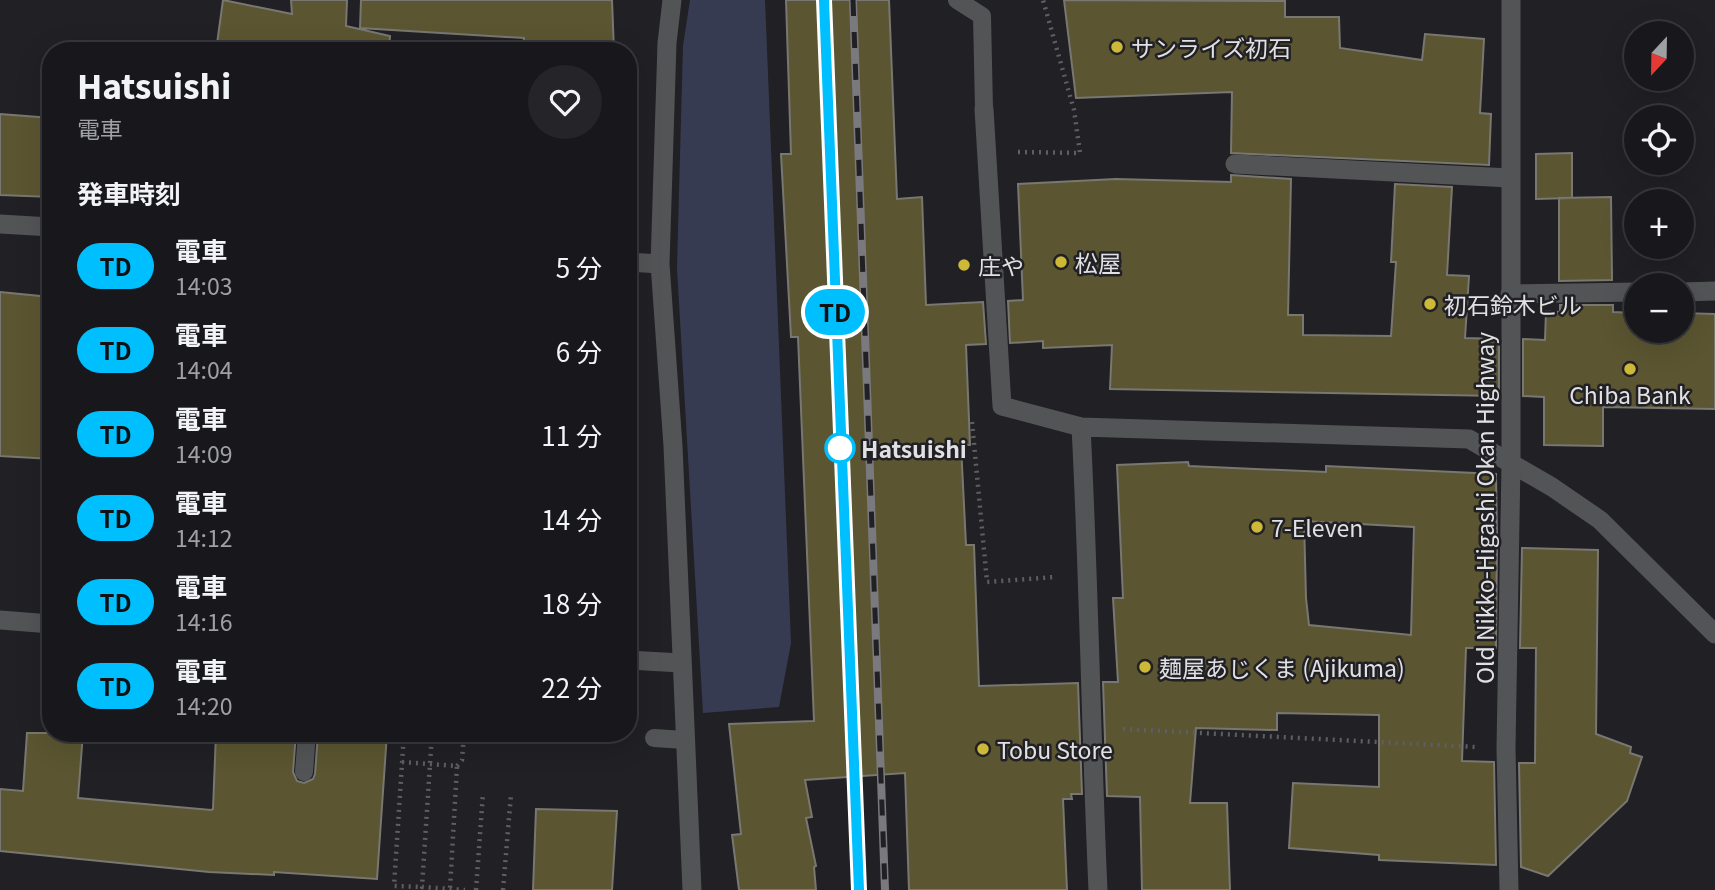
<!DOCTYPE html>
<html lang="ja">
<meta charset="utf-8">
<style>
:root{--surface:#18181c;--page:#252529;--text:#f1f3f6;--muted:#9fa0a3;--line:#36373b}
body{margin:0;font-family:Georgia,"Noto Sans JP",serif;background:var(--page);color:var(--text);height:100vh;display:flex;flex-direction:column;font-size:26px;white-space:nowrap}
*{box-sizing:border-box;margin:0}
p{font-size:23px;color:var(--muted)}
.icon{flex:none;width:38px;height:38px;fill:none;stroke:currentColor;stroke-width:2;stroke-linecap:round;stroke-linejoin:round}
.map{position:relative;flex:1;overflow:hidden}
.panel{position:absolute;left:42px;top:42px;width:595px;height:700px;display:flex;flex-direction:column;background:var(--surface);border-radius:28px;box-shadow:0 7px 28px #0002,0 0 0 2px var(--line)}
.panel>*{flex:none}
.badge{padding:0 14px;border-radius:23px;font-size:24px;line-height:46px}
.needle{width:46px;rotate:202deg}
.fabs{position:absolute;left:1624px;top:21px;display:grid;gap:14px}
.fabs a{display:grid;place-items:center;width:70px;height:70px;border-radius:50%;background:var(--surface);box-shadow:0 7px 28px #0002,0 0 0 2px var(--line);font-size:35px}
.map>.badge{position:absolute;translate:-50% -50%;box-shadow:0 0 0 4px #fff}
h2{padding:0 35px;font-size:26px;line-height:63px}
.round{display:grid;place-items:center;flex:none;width:74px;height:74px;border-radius:37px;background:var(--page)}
.head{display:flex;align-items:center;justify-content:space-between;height:119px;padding:0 35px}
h1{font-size:33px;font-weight:800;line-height:52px}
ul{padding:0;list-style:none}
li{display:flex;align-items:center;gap:21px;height:84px;padding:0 35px}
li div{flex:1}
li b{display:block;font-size:26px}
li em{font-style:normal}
li .badge{min-width:77px;font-weight:700;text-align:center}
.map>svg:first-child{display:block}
.green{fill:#373b51}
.building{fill:#5b5531;stroke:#787772;stroke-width:2;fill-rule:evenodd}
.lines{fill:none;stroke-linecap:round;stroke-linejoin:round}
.path{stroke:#5e5e63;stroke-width:4.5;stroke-dasharray:2 5;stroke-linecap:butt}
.service{stroke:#535456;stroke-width:18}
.minor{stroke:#535456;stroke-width:19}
.tertiary{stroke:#535456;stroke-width:19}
.rail-casing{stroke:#7a7a7e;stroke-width:8}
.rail{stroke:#202025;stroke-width:5;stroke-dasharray:16;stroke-linecap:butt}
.line-casing{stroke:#fff;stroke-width:16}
.line{stroke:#00bfff;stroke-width:10}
.poi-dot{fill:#ceb837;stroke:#202025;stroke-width:2.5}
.stop-dot{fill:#fff;stroke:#00bfff;stroke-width:3.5}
.labels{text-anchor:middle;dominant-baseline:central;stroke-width:5;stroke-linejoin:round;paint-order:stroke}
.poi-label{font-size:23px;fill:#e1e1e4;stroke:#202025;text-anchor:start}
.stop-label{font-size:23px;font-weight:bold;fill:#e1e1e4;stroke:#202025;text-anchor:start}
.street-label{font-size:23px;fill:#e1e1e4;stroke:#202025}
</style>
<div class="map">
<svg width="1715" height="890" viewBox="0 0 1715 890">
<rect width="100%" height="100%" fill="#202025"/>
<path class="green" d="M690 0H765L791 643 779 707 703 713 677 268 683 46Z"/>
<path class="building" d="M223 0 292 14 291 0H347L346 26 390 36 389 51H216Z
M361 0H612L614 51H566L523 45 524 38 360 28Z
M786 0H889L897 199 922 197 926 305 983 302 986 344 966 345 970 445H961L966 545H974L979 686 1078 683 1082 794H1071L1072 799H1063L1067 890H909L905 773 805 780 812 817 806 818 816 866 814 867 816 890H739L732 835 741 834 729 724 814 721 798 337H791L781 154H791Z
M1064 0 1285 1V17H1339L1340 48 1422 60 1425 34 1484 39 1480 113 1491 114 1489 165 1231 153 1232 92 1076 98Z
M0 114 51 118V197L0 195Z
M1572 153V198L1536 199V154Z
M1231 175 1291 179 1288 315H1303V335L1391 336 1396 262H1391L1395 184 1452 187 1447 275 1469 276 1465 338 1499 339V396L1110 389 1112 345 1043 348V341L1010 343 1008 301 1023 300 1018 184 1116 179 1231 182Z
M1611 197 1612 280 1559 281V198Z
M0 292 50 297 44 382 51 383V459L0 456Z
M1560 305H1613V312L1636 313V331H1682V313L1715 314V409L1603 407V446L1544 445V397L1523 396V339L1545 340 1546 311 1560 312Z
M1188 462 1189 466 1326 472V466L1496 474 1497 538 1496 648H1466L1462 761 1494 762 1496 865 1379 860V855L1289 848 1293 783 1379 787V715L1277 713V730L1196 728 1190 803H1227L1230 890H1142L1140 797 1107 796 1103 682H1118L1113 598H1123L1117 465ZM1304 521 1414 527 1411 635 1309 625 1306 598Z
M1522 548 1598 550 1596 734 1631 747 1630 753 1642 757 1627 801 1548 876 1521 867 1519 763H1535L1536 648H1520Z
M27 733H83L78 798 211 810 213 809 216 733H296L293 772 297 781 304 783 313 779 315 774 318 733H387L377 879 274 872V875L209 872 0 851V789L23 791Z
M536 809 617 811 612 890H533Z"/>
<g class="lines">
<path class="path" d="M1018 152 1080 153 1074 110 1043 0
M972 422 987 582 1055 577
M1123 729 1475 747
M404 733 394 886 422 887
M432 733 422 887 465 890
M402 762 457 766 450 889
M457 766 462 760 464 733
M476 890 483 793
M503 890 511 794"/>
<path class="service" d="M957 0 982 16 984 109
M654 738 685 740
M304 772 307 733"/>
<path class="minor" d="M672 0 667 43 660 264 673 446 692 890
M984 109 1002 406 1081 427 1469 439 1552 487 1600 520 1715 634
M1235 164 1510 178
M0 224 51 227
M628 262 660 264
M1682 292 1715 291
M1510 294 1636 292
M1081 427C1089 581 1091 736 1098 890
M0 620 51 624
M628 660 681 663"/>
<path class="tertiary" d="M1509 890 1506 748 1511 464V0"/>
<g class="rail-casing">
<path id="rail" d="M824 0 859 890
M853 0 885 890"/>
</g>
<use href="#rail" class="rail"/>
</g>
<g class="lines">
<g class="line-casing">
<path id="line" d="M824 0 859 890"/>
</g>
<use href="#line" class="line"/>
</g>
<g class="poi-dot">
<circle cx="1117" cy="47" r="7"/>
<circle cx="1061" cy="262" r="7"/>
<circle cx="964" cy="265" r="7"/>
<circle cx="1430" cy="304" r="7"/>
<circle cx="1630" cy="369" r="7"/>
<circle cx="1257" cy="527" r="7"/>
<circle cx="1145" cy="667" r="7"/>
<circle cx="983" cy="749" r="7"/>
</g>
<circle class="stop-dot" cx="840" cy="448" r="14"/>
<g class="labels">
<g class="poi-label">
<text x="1131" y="47">サンライズ初石</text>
<text x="1075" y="262">松屋</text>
<text x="978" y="265">庄や</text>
<text x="1444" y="304">初石鈴木ビル</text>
<text x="1630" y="394" text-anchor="middle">Chiba Bank</text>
<text x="1271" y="527">7-Eleven</text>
<text x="1159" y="667">麺屋あじくま (Ajikuma)</text>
<text x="997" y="749">Tobu Store</text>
</g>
<g class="stop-label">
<text x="861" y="448">Hatsuishi</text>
</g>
<g class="street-label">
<text transform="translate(1484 508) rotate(-90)">Old Nikko-Higashi Okan Highway</text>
</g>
</g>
</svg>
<div class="fabs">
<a><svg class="needle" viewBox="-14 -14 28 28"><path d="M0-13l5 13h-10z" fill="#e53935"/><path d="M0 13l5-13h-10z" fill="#9fa0a3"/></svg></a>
<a><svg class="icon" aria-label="locate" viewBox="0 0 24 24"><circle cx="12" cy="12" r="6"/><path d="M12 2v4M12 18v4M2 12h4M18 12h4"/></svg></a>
<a>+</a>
<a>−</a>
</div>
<b class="badge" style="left:835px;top:312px;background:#00bfff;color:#111">TD</b>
<section class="panel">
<div class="head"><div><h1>Hatsuishi</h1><p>電車</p></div><a class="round"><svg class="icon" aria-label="heart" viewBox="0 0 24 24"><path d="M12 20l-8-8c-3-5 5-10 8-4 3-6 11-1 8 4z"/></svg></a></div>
<h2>発車時刻</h2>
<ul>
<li><span class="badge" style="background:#00bfff;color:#111">TD</span><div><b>電車</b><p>14:03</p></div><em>5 分</em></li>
<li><span class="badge" style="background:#00bfff;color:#111">TD</span><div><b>電車</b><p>14:04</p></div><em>6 分</em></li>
<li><span class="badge" style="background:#00bfff;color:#111">TD</span><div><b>電車</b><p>14:09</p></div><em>11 分</em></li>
<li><span class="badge" style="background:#00bfff;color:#111">TD</span><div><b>電車</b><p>14:12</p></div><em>14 分</em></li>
<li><span class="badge" style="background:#00bfff;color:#111">TD</span><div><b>電車</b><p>14:16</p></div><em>18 分</em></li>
<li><span class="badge" style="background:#00bfff;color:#111">TD</span><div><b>電車</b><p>14:20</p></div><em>22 分</em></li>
</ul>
</section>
</div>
